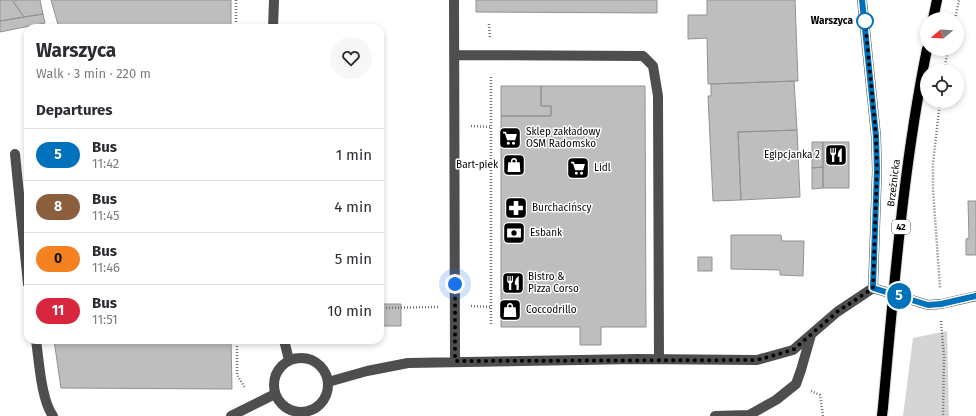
<!DOCTYPE html>
<meta charset="utf-8">
<style>
:root{--surface:#fff;--page:#f7f7f7;--text:#2b2b33;--muted:#7c7c81;--line:#e1e1e2}
body{margin:0;font-family:"Fira Sans",sans-serif;background:var(--page);color:var(--text);height:100vh;display:flex;flex-direction:column;font-size:15px;white-space:nowrap}
*{box-sizing:border-box;margin:0}
p{font-size:13px;color:var(--muted)}
.icon{flex:none;width:22px;height:22px;fill:none;stroke:currentColor;stroke-width:2;stroke-linecap:round;stroke-linejoin:round}
.map{position:relative;flex:1;overflow:hidden}
.side{position:absolute;left:24px;top:24px;width:360px;height:320px;display:flex;flex-direction:column;background:var(--surface);border-radius:12px;box-shadow:0 2px 6px #0003}
.side>*{flex:none}
.badge{padding:0 8px;border-radius:13px;font-size:14px;line-height:26px}
.needle{width:26px;rotate:252deg}
.controls{position:absolute;left:920px;top:12px;display:grid;gap:8px}
.controls a{display:grid;place-items:center;width:44px;height:44px;border-radius:50%;background:var(--surface);box-shadow:0 2px 6px #0003;font-size:20px}
.you{position:absolute;width:20px;height:20px;margin:-10px;border:3px solid #fff;border-radius:50%;background:#1a73e8;box-shadow:0 0 0 6px #1a73e833}
.map>.badge{position:absolute;translate:-50% -50%;box-shadow:0 0 0 2px #fff}
h2{padding:0 12px;font-size:15px;line-height:36px}
.round{display:grid;place-items:center;flex:none;width:42px;height:42px;border-radius:21px;background:var(--page)}
.headline{display:flex;align-items:center;justify-content:space-between;height:68px;padding:0 12px}
h1{font-size:19px;font-weight:700;line-height:30px}
ul{padding:0;list-style:none}
li{display:flex;align-items:center;gap:12px;height:52px;padding:0 12px;border-top:1px solid var(--line)}
li div{flex:1}
li b{display:block;font-size:15px}
li em{font-style:normal}
li .badge{min-width:44px;font-weight:700;text-align:center}
.map>svg:first-child{display:block}
.green{fill:#d5d5d5}
.building{fill:#bebebe;stroke:#929292}
.lines{fill:none;stroke-linecap:round;stroke-linejoin:round}
.major-casing{stroke:#dbdbdb;stroke-width:12}
.path{stroke:#707070;stroke-width:2.5;stroke-dasharray:1 2;stroke-linecap:butt}
.minor{stroke:#4e4e4e;stroke-width:10}
.major{stroke:#000;stroke-width:10}
.major-bridge-casing{stroke:#dbdbdb;stroke-width:12;stroke-linecap:butt}
.major-bridge{stroke:#000;stroke-width:10}
.line-casing{stroke:#fff;stroke-width:9}
.line{stroke:#0072bc;stroke-width:6}
.walk{stroke:#000;stroke-width:4;stroke-dasharray:0 7.2}
.stop-dot{fill:#fff;stroke:#0072bc;stroke-width:2}
.labels{text-anchor:middle;dominant-baseline:central;stroke-width:3;stroke-linejoin:round;paint-order:stroke}
.shield{fill:#fff;stroke:#4c4c4c;stroke-width:1}
.shield-label{font-size:9px;font-weight:bold;fill:#000}
.stop-label{font-size:10px;font-weight:bold;fill:#000;stroke:#fff;text-anchor:end}
.poi-label{font-size:10px;fill:#000;stroke:#fff;text-anchor:start}
.street-label{font-size:10px;fill:#000;stroke:#fff}
</style>
<div class="map">
<svg width="976" height="416" viewBox="0 0 976 416">
<rect width="100%" height="100%" fill="#fff"/>
<path class="green" d="M947 331 949 416H903L913 338Z"/>
<path class="building" d="M0 0H12L24 17 0 21Z
M18 0H40L43 14 24 17 13 1Z
M51 0H231V28H59Z
M476 0H657V13L476 12Z
M707 0H795L798 81 708 84 707 38 688 39V15H707Z
M43 14 45 23 0 32V21Z
M794 81 797 130 738 132 741 200 713 201 708 96H711V84Z
M501 86H541V106H551V116H501Z
M541 86H645L646 327H601V345H580V327H501V116H551V106H541Z
M797 130 800 197 741 200 738 132Z
M812 142H823V167L812 168Z
M823 142H849V188H823Z
M823 167V188L812 189V168Z
M968 201H976V255H966V239L969 238Z
M731 235H781L782 241H804L803 276 780 275V270L731 269Z
M698 257H712V271H698Z
M380 304H401V326H380Z
M54 340H231L232 389 61 388Z"/>
<g class="lines">
<g class="major-casing">
<path id="major" d="M933 19 937 0
M882 416 883 407"/>
</g>
<path class="path" d="M236 0V28
M955 19 959 0
M489 24 490 38
M944 71 948 49
M491 77V307
M940 101 933 164V189L940 288
M471 126 491 127
M471 306 491 307V326
M380 308 438 307
M941 321 944 357 943 416
M237 340V375L245 388
M811 391 820 395 823 416"/>
<path class="minor" d="M454 0 455 361
M862 0 876 136 877 170 873 288
M273 28 274 0
M454 55 643 56 653 66 658 96 659 359
M15 154 28 284
M873 288 928 305 941 304 976 296
M36 340C39 360 41 400 53 416
M284 340 289 360
M274 385a27 27 0 1 1 54 0a27 27 0 1 1-54 0Z
M328 382 367 371 408 363 636 359 757 360 793 350 837 312 873 288
M231 416 275 394
M715 416 749 415 776 400 796 384 801 370 811 335"/>
<use href="#major" class="major"/>
<g class="major-bridge-casing">
<path id="major-bridge" d="M883 407C894 287 903 167 927 49"/>
</g>
<use href="#major-bridge" class="major-bridge"/>
</g>
<g class="lines">
<g class="line-casing">
<path id="line" d="M862 0 876 136 877 170 873 288 928 305 941 304 976 296"/>
</g>
<use href="#line" class="line"/>
<path class="walk" d="M455 284V361L757 360 793 350 837 312 873 288 877 170 876 136 865 21"/>
</g>
<defs>
<g id="supermarket-square" transform="scale(1.15)"><rect x="-9" y="-9" width="18" height="18" rx="4" fill="#000" stroke="#fff"/><path d="M-6-5.5h2.5l.6 2H6L4.5 2H-2.5L-4.4-4H-6ZM-1.5 3.2a1.3 1.3 0 1 0 .1 0ZM3 3.2a1.3 1.3 0 1 0 .1 0Z" fill="#fff"/></g>
<g id="restaurant-square" transform="scale(1.15)"><rect x="-9" y="-9" width="18" height="18" rx="4" fill="#000" stroke="#fff"/><path d="M-5-6h1v4h1v-4h1v4h1v-4h1v5L-1.5 .5V6h-2V.5L-5-1ZM5-6V6H3V1.5H1.5Q1.5-4 5-6Z" fill="#fff"/></g>
<g id="shop-square" transform="scale(1.15)"><rect x="-9" y="-9" width="18" height="18" rx="4" fill="#000" stroke="#fff"/><path d="M-5-2.5h2.3a2.7 3.5 0 0 1 5.4 0H5L5.5 6h-11ZM-1.5-2.5h3a1.5 2.3 0 0 0-3 0Z" fill="#fff"/></g>
<g id="pharmacy-square" transform="scale(1.15)"><rect x="-9" y="-9" width="18" height="18" rx="4" fill="#000" stroke="#fff"/><path d="M-2-6h4v4h4v4h-4v4h-4v-4h-4v-4h4Z" fill="#fff"/></g>
<g id="bank-square" transform="scale(1.15)"><rect x="-9" y="-9" width="18" height="18" rx="4" fill="#000" stroke="#fff"/><path d="M-6-4H6V4H-6ZM0-2.3a2.3 2.3 0 1 0 0 4.6a2.3 2.3 0 1 0 0-4.6Z" fill="#fff"/></g>
</defs>
<g fill-rule="evenodd">
<use href="#supermarket-square" x="510" y="138"/>
<use href="#restaurant-square" x="836" y="155"/>
<use href="#shop-square" x="514" y="165"/>
<use href="#supermarket-square" x="578" y="168"/>
<use href="#pharmacy-square" x="516" y="208"/>
<use href="#bank-square" x="514" y="233"/>
<use href="#restaurant-square" x="513" y="283"/>
<use href="#shop-square" x="510" y="310"/>
</g>
<circle class="stop-dot" cx="865" cy="21" r="8"/>
<g class="labels">
<rect class="shield" x="892" y="220" width="18" height="14" rx="3"/>
<g class="shield-label">
<text x="901" y="227">42</text>
</g>
<g class="stop-label">
<text x="853" y="21">Warszyca</text>
</g>
<g class="poi-label">
<text x="526" y="132">Sklep zakładowy<tspan x="526" dy="12">OSM Radomsko</tspan></text>
<text x="820" y="155" text-anchor="end">Egipcjanka 2</text>
<text x="498" y="165" text-anchor="end">Bart-piek</text>
<text x="594" y="168">Lidl</text>
<text x="532" y="208">Burchacińscy</text>
<text x="530" y="233">Esbank</text>
<text x="528" y="277">Bistro &amp;<tspan x="528" dy="12">Pizza Corso</tspan></text>
<text x="526" y="310">Coccodrillo</text>
</g>
<g class="street-label">
<text transform="translate(894 183) rotate(-83)">Brzeźnicka</text>
</g>
</g>
</svg>
<div class="controls">
<a><svg class="needle" viewBox="-14 -14 28 28"><path d="M0-13l5 13h-10z" fill="#e53935"/><path d="M0 13l5-13h-10z" fill="#7c7c81"/></svg></a>
<a><svg class="icon" aria-label="locate" viewBox="0 0 24 24"><circle cx="12" cy="12" r="6"/><path d="M12 2v4M12 18v4M2 12h4M18 12h4"/></svg></a>
</div>
<div class="you" style="left:455px;top:284px"></div>
<b class="badge" style="left:899px;top:296px;background:#0072bc;color:#fff">5</b>
<section class="side">
<div class="headline"><div><h1>Warszyca</h1><p>Walk · 3 min · 220 m</p></div><a class="round"><svg class="icon" aria-label="heart" viewBox="0 0 24 24"><path d="M12 20l-8-8c-3-5 5-10 8-4 3-6 11-1 8 4z"/></svg></a></div>
<h2>Departures</h2>
<ul>
<li><span class="badge" style="background:#0072bc;color:#fff">5</span><div><b>Bus</b><p>11:42</p></div><em>1 min</em></li>
<li><span class="badge" style="background:#8b5e3c;color:#fff">8</span><div><b>Bus</b><p>11:45</p></div><em>4 min</em></li>
<li><span class="badge" style="background:#f58220;color:#111">0</span><div><b>Bus</b><p>11:46</p></div><em>5 min</em></li>
<li><span class="badge" style="background:#d7263d;color:#fff">11</span><div><b>Bus</b><p>11:51</p></div><em>10 min</em></li>
</ul>
</section>
</div>
